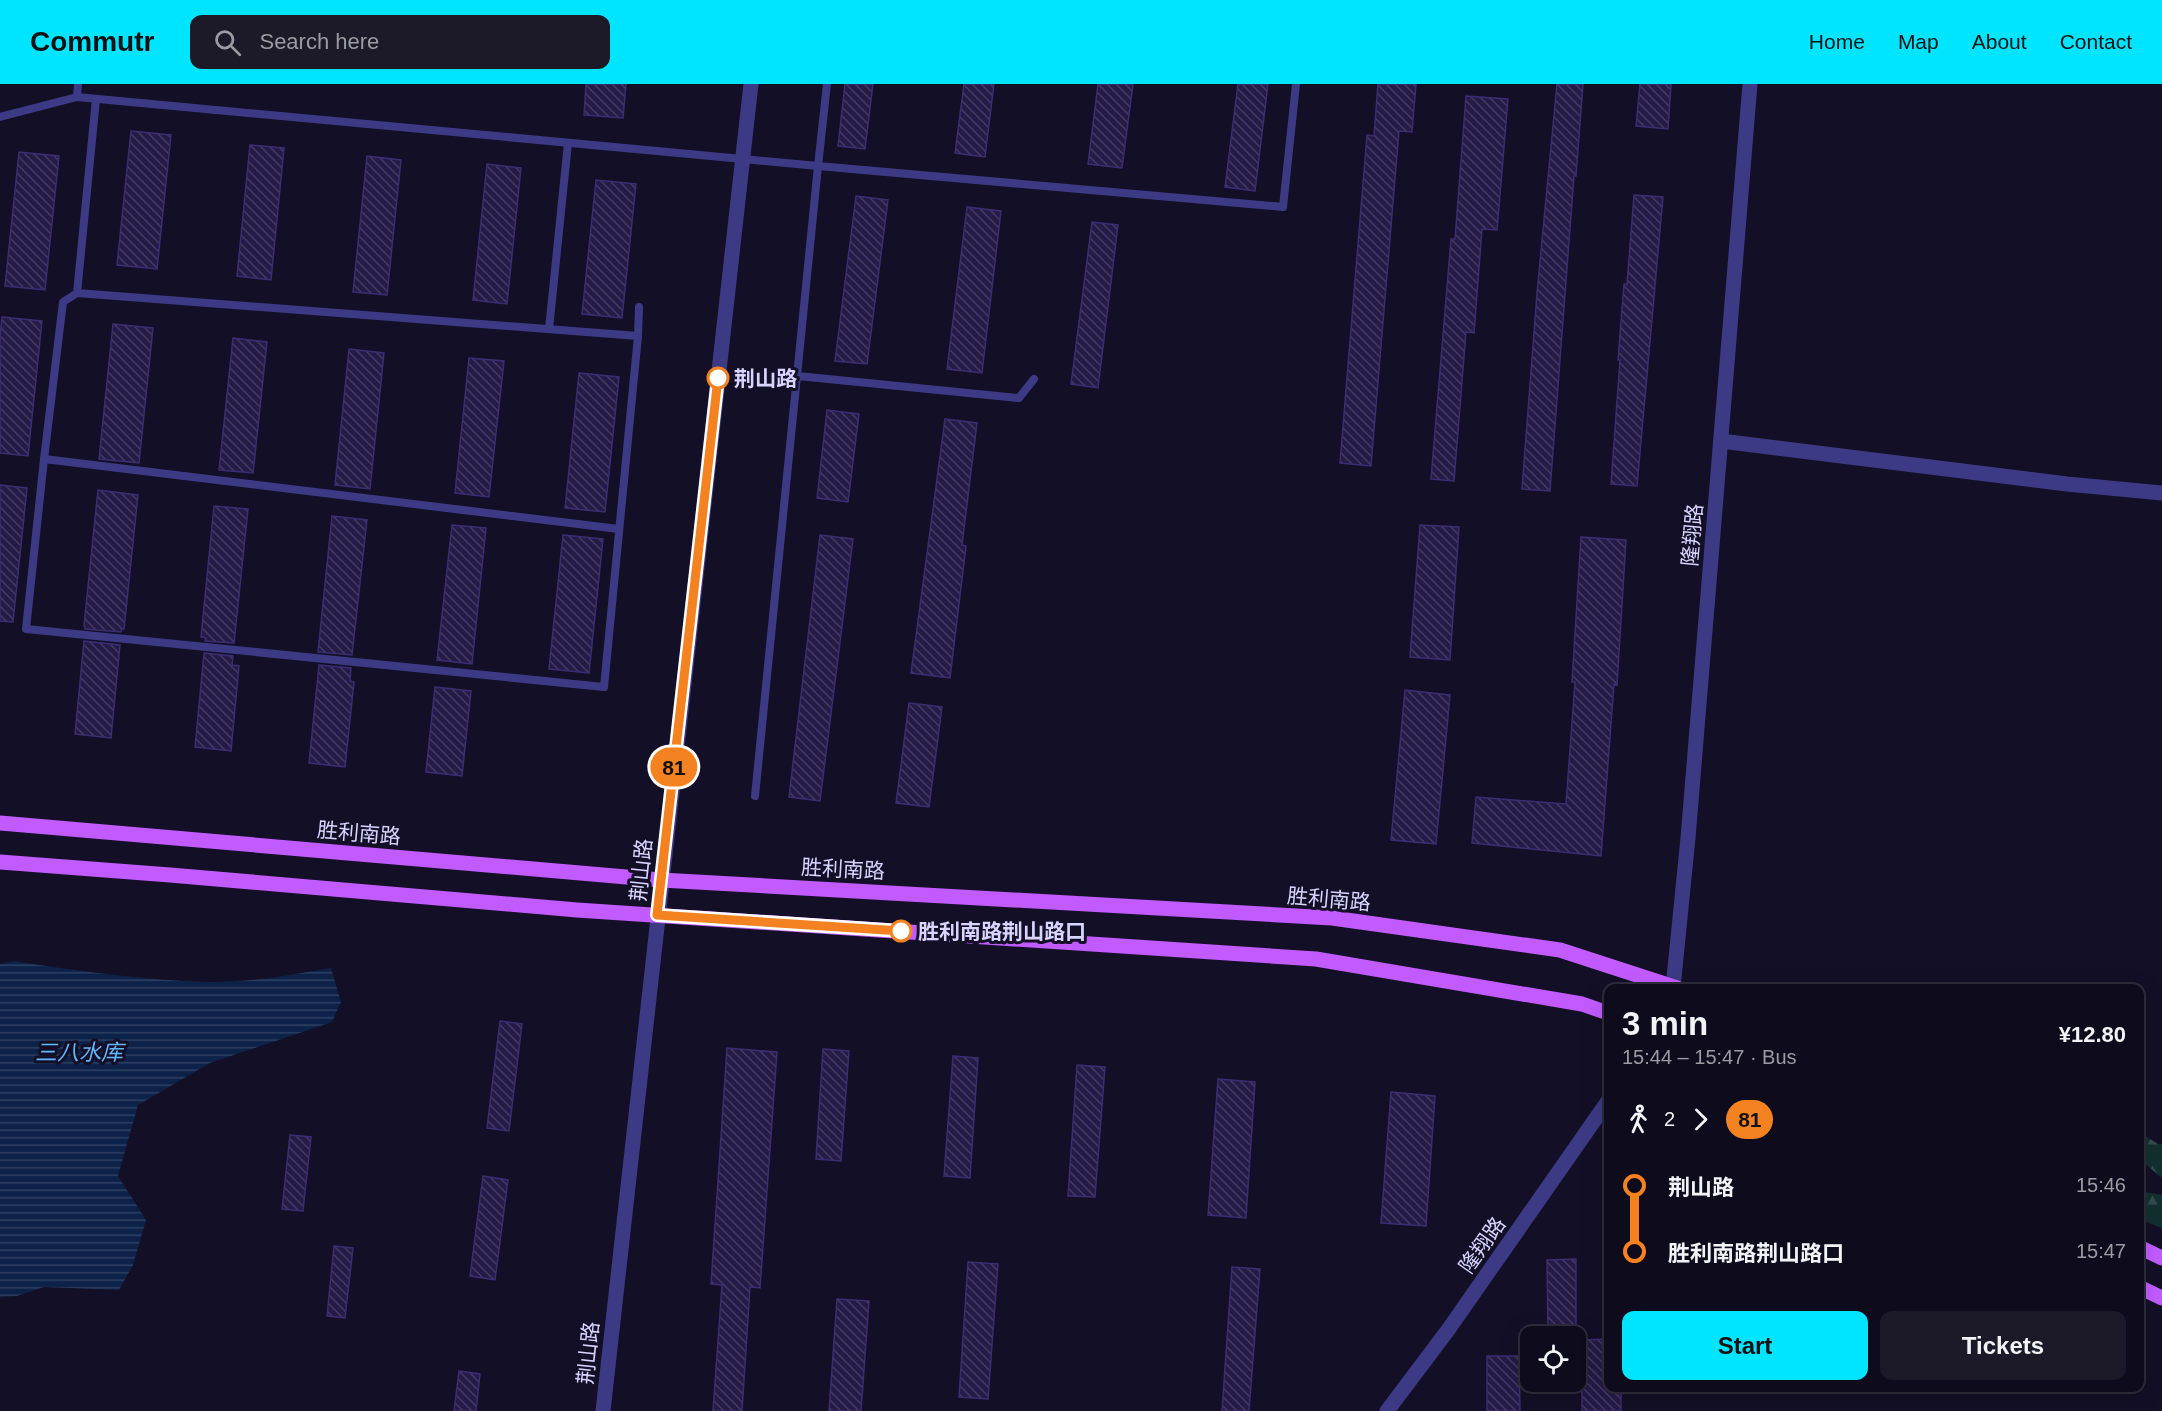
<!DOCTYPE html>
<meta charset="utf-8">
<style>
:root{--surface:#0e0b1c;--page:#1c1929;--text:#f1f3f6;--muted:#9b9ba3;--line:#2e2b3b;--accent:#00e5ff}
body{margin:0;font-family:Helvetica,"Noto Sans SC",sans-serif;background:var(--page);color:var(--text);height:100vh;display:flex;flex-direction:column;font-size:22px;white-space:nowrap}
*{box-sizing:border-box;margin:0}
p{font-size:20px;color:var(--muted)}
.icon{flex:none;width:33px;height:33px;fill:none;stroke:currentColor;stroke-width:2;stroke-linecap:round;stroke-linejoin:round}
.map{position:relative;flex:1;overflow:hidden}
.sheet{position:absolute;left:1604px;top:900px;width:540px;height:408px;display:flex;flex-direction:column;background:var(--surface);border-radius:12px;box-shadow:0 6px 24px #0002,0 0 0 2px var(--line)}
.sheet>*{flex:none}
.badge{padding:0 12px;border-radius:20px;font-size:21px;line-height:39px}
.fabs{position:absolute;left:1520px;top:1242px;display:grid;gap:12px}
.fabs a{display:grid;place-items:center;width:66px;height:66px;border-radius:12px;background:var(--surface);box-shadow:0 6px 24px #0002,0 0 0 2px var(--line);font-size:30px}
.map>.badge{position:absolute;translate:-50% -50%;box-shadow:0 0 0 3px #fff}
.legs{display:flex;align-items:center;gap:9px;height:66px;padding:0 18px;font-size:20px}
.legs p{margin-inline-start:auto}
.headline{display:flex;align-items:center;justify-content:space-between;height:102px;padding:0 18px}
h1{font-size:33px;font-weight:600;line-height:45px}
.primary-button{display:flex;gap:12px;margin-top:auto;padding:12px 18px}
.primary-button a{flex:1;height:69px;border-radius:12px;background:var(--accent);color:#111;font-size:24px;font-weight:600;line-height:69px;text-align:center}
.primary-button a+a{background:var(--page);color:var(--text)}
ul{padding:0 18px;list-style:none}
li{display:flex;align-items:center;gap:21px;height:66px;font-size:22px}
li i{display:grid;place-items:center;width:9px;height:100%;margin:0 8px;background:currentColor}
li i::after{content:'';width:15px;height:15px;margin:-8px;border:4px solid;border-radius:50%;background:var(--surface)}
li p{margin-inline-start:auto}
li:first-child i{background:linear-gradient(#0000 50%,currentColor 0)}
li:last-child i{background:linear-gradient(currentColor 50%,#0000 0)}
header{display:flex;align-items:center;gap:36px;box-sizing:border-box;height:84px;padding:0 30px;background:var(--accent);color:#111}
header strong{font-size:28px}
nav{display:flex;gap:33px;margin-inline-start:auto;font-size:21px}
.search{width:420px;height:54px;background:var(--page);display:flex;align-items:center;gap:15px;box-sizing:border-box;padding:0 21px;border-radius:12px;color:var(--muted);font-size:22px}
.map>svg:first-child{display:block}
.forest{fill:url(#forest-firs)}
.water{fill:url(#water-rules)}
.building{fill:url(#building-back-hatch);stroke:#3b2d73;stroke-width:1.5}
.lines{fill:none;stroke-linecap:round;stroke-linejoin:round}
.service{stroke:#3d3a85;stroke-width:8}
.minor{stroke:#3d3a85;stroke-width:15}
.tertiary{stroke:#3d3a85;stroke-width:15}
.primary{stroke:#c25bff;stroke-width:15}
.line-1-casing{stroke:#fff;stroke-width:14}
.line-1{stroke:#f58220;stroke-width:9}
.stop-1-dot{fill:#fff;stroke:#f58220;stroke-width:3}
.labels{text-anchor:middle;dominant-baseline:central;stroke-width:6;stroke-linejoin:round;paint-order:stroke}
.stop-label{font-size:21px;font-weight:bold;fill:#d9d4ff;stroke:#130f26;text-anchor:start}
.street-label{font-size:21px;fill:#d9d4ff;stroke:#130f26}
.water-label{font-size:22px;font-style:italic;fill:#62b6ff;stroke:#130f26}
</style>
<header>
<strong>Commutr</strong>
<div class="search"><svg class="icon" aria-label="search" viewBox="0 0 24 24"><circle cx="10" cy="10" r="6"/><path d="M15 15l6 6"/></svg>Search here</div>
<nav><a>Home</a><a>Map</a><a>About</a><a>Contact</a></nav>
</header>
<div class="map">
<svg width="2162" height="1327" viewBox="0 0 2162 1327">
<defs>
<pattern id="forest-firs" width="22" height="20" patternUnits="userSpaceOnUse" patternTransform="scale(1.5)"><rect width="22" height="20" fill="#12302f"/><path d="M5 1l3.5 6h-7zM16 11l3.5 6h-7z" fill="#344d4e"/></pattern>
<pattern id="water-rules" width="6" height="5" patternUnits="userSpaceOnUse" patternTransform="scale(1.5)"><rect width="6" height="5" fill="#0c2248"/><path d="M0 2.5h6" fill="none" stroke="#2f4163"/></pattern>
<pattern id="building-back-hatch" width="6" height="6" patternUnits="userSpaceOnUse" patternTransform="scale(1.5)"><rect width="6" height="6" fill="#241b47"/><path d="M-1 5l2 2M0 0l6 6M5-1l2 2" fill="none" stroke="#433b63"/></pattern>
</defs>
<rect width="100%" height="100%" fill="#130f26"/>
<path class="forest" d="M2139 1048 2158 1060H2162V1094L2139 1075Z
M2139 1107 2162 1111V1144L2139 1135Z"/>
<path class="water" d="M14 877C78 887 142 896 207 898 248 899 290 891 331 884L341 918 332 938 210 979 138 1021 118 1092 146 1136 133 1181 119 1206 44 1203 17 1212 0 1213V880Z"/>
<path class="building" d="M586 0H626L623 34 584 31Z
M845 0H873L865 65 838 62Z
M964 0H994L985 73 955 69Z
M1098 0H1133L1122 84 1088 80Z
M1238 0H1268L1255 107 1225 103Z
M1378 0H1416L1412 48 1399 47 1371 382 1340 379 1367 51 1374 52Z
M1557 0H1583L1576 92H1574L1550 407 1522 405 1537 209Z
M1640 0H1671L1668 45 1636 42Z
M1466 12 1508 15 1497 146 1482 145 1474 249 1466 248 1454 397 1431 395 1451 155H1455Z
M131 47 171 51 157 185 117 181Z
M250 61 284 64 271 196 237 192Z
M19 68 59 72 45 206 5 202Z
M367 72 401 76 387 211 353 208Z
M487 80 521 84 507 220 473 216Z
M596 96 636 100 622 234 582 230Z
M1634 111 1663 113 1637 402 1611 400 1620 276H1618L1624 200H1627Z
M856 112 888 116 867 280 835 277Z
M967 123 1001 127 982 289 947 285Z
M1092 138 1118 141 1098 304 1071 300Z
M2 233 42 237 28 372 0 369V253Z
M113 240 153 244 139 379 99 375Z
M233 254 267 258 253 389 219 386Z
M349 265 384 269 370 405 335 401Z
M469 274 504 277 489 413 455 409Z
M579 289 619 293 605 428 565 424Z
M827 326 859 330 848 418 817 414Z
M945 335 977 339 962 461 966 462 950 594 911 589Z
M0 401 27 404 13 538 0 537Z
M98 406 138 411 124 545H122L121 548 85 545 84 541Z
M214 422 248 425 234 559 205 557 206 554 201 553Z
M332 432 367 436 352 571 318 568Z
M452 441 486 444 472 580 437 576Z
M1420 441 1459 443 1450 576 1410 573Z
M563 451 603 455 589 589 549 585Z
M820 451 853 455 820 717 789 713Z
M1581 453 1626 456 1617 601 1614 600 1601 772 1472 759 1476 713 1566 720 1575 598H1572Z
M84 557 120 561 111 654 75 650Z
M204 569 233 572 232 581 239 582 231 667 195 663Z
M319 581 351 584 350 597 354 598 345 683 309 679Z
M435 603 471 607 462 692 426 688Z
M1405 606 1450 611 1436 760 1391 756Z
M909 619 942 623 929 723 896 719Z
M500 937 522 940 509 1047 487 1044Z
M727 964 777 968 760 1204 750 1203 742 1327H713L722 1201 711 1200Z
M823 965 849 967 841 1077 816 1075Z
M953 972 978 974 970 1094 944 1092Z
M1077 981 1105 983 1095 1113 1068 1112Z
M1218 995 1255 998 1246 1134 1208 1131Z
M1391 1008 1435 1012 1426 1142 1381 1139Z
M290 1051 311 1053 303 1127 282 1125Z
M483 1092 508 1096 495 1196 470 1192Z
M334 1162 353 1164 345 1234 327 1232Z
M1576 1175V1251L1548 1252 1547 1176Z
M968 1178 998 1180 988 1315 959 1313Z
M1232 1183 1260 1185 1249 1327H1222Z
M837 1215 869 1217 861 1327H829Z
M1608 1255V1304H1621V1327H1582V1256Z
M1487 1272H1519L1520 1327H1487Z
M459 1287 480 1290 476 1327H454Z"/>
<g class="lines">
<path class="service" d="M77 13 78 0
M96 15 77 209 638 252
M0 33 77 13 818 82 1283 123 1296 0
M77 209 63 218 44 375 26 545 604 603 638 252 639 223
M549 245 568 59
M798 292 1019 314 1034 295
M44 375 619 445
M755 712 818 82 827 0"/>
<path class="minor" d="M1721 357 2067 400 2162 409"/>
<path class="tertiary" d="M1673 904 1688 754 1750 0
M603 1327 751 0
M1387 1327 1448 1246 1608 1017"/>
<path class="primary" d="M0 739 661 796 1332 834 1560 866 1677 904
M0 778 170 791 577 826 1316 875 1582 920 1608 929
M2139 1163 2162 1174
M2139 1203 2162 1214"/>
</g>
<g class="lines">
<g class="line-1-casing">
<path id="line-1" d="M718 294 657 831 901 847"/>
</g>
<use href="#line-1" class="line-1"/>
</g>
<g class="stop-1-dot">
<circle cx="718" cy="294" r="10"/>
<circle cx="901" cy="847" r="10"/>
</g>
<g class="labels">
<g class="stop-label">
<text x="734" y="294">荆山路</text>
<text x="918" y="847">胜利南路荆山路口</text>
</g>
<g class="street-label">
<text transform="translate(1692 451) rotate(-85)">隆翔路</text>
<text transform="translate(359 749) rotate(5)">胜利南路</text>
<text transform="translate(843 785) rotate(3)">胜利南路</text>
<text transform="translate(641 786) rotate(-84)">荆山路</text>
<text transform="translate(1329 815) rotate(5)">胜利南路</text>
<text transform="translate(1482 1161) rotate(-55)">隆翔路</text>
<text transform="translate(588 1269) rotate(-84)">荆山路</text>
</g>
<g class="water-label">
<text x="79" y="968">三八水库</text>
</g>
</g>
</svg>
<div class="fabs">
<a><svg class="icon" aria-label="locate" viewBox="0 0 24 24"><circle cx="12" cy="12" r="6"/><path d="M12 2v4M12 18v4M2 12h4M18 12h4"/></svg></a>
</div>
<b class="badge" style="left:674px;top:683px;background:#f58220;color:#111">81</b>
<section class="sheet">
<div class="headline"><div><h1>3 min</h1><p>15:44 – 15:47 · Bus</p></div><b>¥12.80</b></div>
<div class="legs"><svg class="icon" aria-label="walk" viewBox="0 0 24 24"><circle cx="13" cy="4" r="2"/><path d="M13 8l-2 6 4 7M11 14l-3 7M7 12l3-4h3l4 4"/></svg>2<svg class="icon" aria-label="forward" viewBox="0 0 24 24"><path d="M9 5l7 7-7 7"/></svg><b class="badge" style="background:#f58220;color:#111">81</b></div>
<ul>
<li><i style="color:#f58220"></i><b>荆山路</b><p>15:46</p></li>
<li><i style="color:#f58220"></i><b>胜利南路荆山路口</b><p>15:47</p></li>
</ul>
<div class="primary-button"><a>Start</a><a>Tickets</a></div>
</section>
</div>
